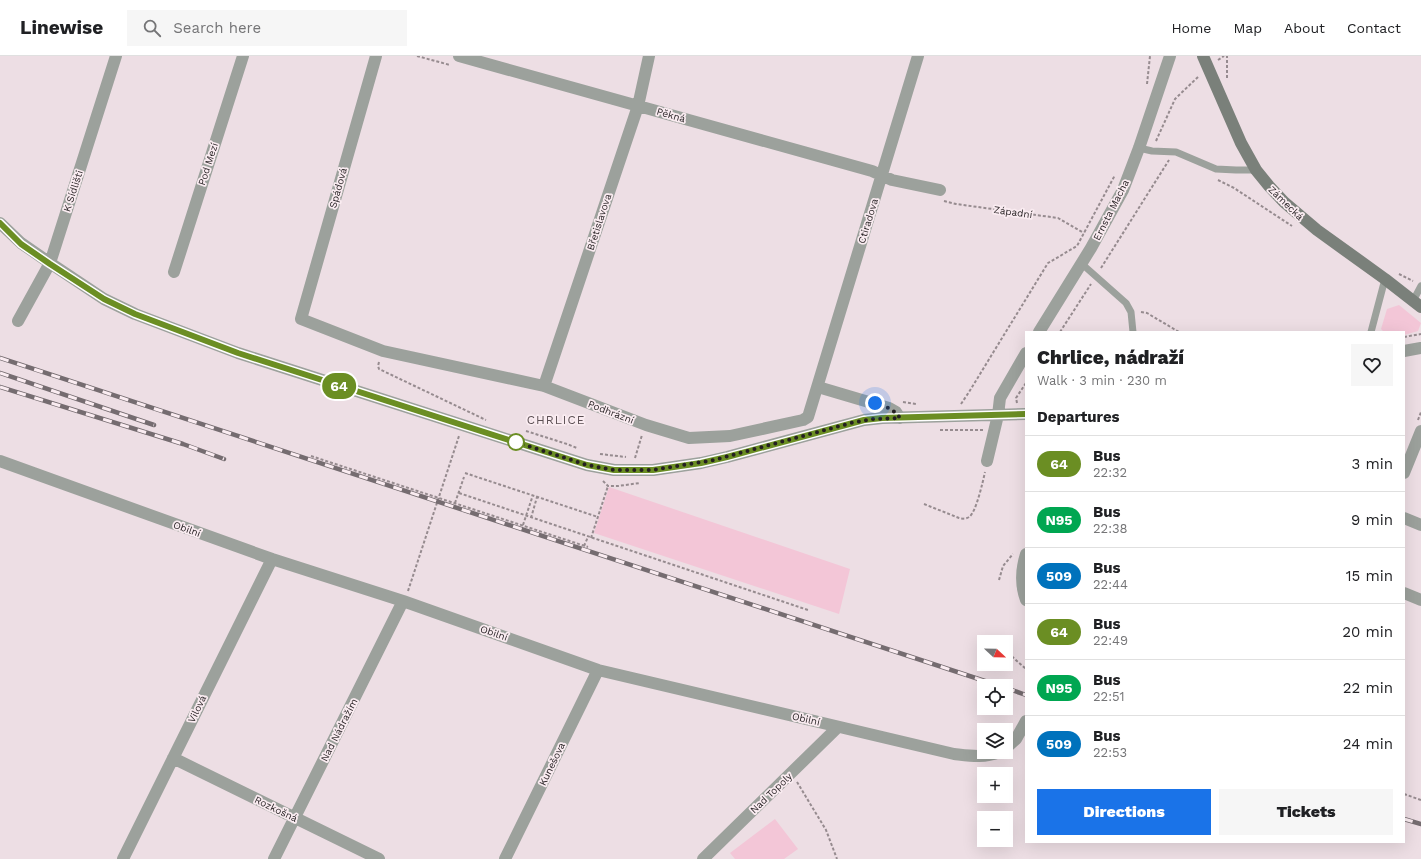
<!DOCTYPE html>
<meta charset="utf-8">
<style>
:root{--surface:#fff;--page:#f6f6f6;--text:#202124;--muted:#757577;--line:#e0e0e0;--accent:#1a73e8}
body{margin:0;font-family:"Work Sans",sans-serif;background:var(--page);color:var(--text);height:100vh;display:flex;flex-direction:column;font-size:15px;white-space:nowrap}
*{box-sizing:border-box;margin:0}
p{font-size:13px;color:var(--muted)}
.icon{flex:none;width:22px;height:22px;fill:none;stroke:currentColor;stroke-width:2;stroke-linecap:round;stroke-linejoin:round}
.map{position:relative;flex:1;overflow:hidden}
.details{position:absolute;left:1025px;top:275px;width:380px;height:512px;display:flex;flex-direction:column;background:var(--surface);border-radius:0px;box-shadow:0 4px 16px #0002}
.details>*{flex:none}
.badge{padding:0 8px;border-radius:13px;font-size:14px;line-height:26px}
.needle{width:26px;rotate:112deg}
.fabs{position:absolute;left:977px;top:579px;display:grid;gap:8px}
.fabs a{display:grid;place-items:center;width:36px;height:36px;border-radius:0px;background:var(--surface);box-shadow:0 4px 16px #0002;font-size:20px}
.you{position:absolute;width:20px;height:20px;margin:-10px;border:3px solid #fff;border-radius:50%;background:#1a73e8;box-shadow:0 0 0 6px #1a73e833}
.map>.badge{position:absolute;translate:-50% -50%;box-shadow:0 0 0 2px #fff}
h2{padding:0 12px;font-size:15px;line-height:36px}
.round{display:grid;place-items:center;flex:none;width:42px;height:42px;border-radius:0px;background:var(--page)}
.headline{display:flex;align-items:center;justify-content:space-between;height:68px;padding:0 12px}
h1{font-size:19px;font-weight:800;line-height:30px}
.button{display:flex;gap:8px;margin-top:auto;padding:8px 12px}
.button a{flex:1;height:46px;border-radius:0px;background:var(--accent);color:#fff;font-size:16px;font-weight:800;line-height:46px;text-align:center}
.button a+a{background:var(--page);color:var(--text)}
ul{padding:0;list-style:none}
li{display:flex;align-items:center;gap:12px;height:56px;padding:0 12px;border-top:1px solid var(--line)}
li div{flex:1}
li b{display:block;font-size:15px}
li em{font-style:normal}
li .badge{min-width:44px;font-weight:700;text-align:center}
header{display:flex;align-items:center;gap:24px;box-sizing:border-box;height:56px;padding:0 20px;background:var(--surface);border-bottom:1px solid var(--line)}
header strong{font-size:19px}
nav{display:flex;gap:22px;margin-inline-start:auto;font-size:14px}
.search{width:280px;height:36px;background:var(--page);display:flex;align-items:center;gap:10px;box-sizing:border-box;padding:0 14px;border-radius:0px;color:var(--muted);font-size:15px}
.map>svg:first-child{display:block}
.green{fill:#f3c6d7}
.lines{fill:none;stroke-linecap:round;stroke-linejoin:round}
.path{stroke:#968b8f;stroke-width:2;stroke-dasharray:3 2;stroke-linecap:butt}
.lane{stroke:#9ca19c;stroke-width:7}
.street{stroke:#9ca19c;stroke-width:12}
.secondary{stroke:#7a807a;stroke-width:12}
.rail-casing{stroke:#756c70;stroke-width:4.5}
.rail{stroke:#faecf1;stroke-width:3;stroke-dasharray:9;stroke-linecap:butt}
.line-casing{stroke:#fff;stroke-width:9}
.line{stroke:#6b8e23;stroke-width:6}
.walk{stroke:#241f21;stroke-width:4;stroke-dasharray:0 7.2}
.stop-dot{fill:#fff;stroke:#6b8e23;stroke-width:2}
.labels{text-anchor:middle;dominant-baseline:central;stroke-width:3.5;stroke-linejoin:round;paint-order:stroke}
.street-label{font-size:10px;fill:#241f21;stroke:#faecf1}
.quarter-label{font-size:12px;letter-spacing:1px;fill:#5b4f53;stroke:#faecf1}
</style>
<header>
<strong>Linewise</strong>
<div class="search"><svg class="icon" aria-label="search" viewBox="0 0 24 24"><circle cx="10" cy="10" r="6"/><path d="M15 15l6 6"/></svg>Search here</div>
<nav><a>Home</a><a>Map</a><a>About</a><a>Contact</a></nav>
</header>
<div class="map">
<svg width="1421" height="803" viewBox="0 0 1421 803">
<rect width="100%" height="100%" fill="#eddee4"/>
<path class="green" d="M1399 249 1421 267 1418 275 1404 279V276H1384L1381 273 1387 253Z
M609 431 850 513 839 558 594 477Z
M775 763 798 793 784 803H735L730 797Z"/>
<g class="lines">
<path class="path" d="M417 0 450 9
M1218 4 1224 0
M1227 22V0
M1147 28 1150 0
M1156 85 1175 43 1199 20
M1218 124 1234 132 1292 170
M944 145 956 148 1058 162 1084 177
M1101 212 1169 104
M1399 218 1413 225
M1141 256 1147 257 1179 276
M1060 276 1091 228
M1404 281 1421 278
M379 306 378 310 379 313 486 364
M903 346 916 348
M1017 347 1016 342 1026 327
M961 348 969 336 1048 207 1077 190 1115 119
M1418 364 1421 356
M940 374H983
M526 375 567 388 577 392
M600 398 626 401
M311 400 588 491
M635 402 642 379
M465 417 598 461
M603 425 608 430H618L640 427
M459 437 808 554
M455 447 464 421
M924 448 959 462C962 463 966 463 969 461 976 457 983 425 985 416
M531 462 537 441
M523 469 533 439
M591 482 608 430
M584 490 588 481
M999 524 1003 510 1013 498
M408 535 459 380
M1008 597 1026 613
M797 726 826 774 837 803
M1404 738 1421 744"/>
<path class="lane" d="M1139 92 1152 95 1176 96 1216 113 1236 114H1256
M1082 208 1126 247 1131 256 1133 276
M1413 245 1421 230
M1371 276 1385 223"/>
<path class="street" d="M376 0 301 263 383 295 544 330 646 369 689 382 730 380 803 364 808 361 918 0
M459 0 872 115 892 124 940 134
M0 167 21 187 50 207 104 243 135 258 238 297 587 409 614 414H653L701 407 727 401 864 364 882 362 1026 358
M174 216 243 0
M18 265 50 207 116 0
M1039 276 1091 192 1123 134 1139 92 1170 0
M1404 295 1421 292
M544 330 638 50 649 0
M818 331 889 352 896 356 900 362
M0 405 272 503 403 545 598 614 954 698C972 700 983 702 1000 696
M987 405 998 359 1000 342 1026 297
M1404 417 1421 375
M1404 462 1421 469
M1026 498C1021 514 1020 528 1026 544
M1404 537 1421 544
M1006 692 1016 683 1026 665
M173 702 379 803
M123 803 272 503
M274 803 403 545
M505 803 598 614
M703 803 838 671"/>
<path class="secondary" d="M1203 0 1241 87 1256 114 1269 130 1284 146 1317 174 1385 223 1421 251"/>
<g class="rail-casing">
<path id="rail" d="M0 302 1000 630
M0 317 154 369
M0 331 183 388 224 403
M1006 632 1026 639
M1404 763 1421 768"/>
</g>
<use href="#rail" class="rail"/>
</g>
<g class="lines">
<g class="line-casing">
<path id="line" d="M0 167 21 188 50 208 104 243 135 258 238 297 587 409 614 414H653L701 407 727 401 864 364 882 362 1026 358"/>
</g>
<use href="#line" class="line"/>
<path class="walk" d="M516 386 587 409 614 414H653L714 404 851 367 873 363 900 362C894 353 885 350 875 347"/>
</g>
<circle class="stop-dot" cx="516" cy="386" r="8"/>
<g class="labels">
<g class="street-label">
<text transform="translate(671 59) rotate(16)">Pěkná</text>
<text transform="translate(208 108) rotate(-72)">Pod Mezí</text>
<text transform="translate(338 132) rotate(-74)">Spádová</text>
<text transform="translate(73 135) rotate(-72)">K Sídlišti</text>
<text transform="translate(1286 147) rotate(44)">Zámecká</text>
<text transform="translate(1111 154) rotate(-63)">Ernsta Macha</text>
<text transform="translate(1013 156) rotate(8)">Západní</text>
<text transform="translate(868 165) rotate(-73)">Ctiradova</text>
<text transform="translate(599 166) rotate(-72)">Břetislavova</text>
<text transform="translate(611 356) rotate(21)">Podhrázní</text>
<text transform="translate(187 473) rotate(20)">Obilní</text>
<text transform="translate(494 577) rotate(19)">Obilní</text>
<text transform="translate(197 653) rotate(-64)">Vilová</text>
<text transform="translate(806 663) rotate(13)">Obilní</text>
<text transform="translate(339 674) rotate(-63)">Nad Nádražím</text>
<text transform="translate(552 708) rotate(-64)">Kunešova</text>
<text transform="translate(771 737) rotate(-44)">Nad Topoly</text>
<text transform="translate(276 753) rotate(26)">Rozkošná</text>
</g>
<g class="quarter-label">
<text x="556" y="364">CHRLICE</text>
</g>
</g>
</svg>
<div class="fabs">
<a><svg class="needle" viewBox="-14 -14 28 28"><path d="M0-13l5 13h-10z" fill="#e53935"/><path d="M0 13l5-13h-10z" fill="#757577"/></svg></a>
<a><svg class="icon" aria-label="locate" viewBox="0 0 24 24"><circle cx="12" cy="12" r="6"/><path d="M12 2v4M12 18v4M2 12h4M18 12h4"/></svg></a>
<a><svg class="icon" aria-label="layers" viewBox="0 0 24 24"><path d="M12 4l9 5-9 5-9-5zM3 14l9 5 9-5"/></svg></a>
<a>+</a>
<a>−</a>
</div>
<div class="you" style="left:875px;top:347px"></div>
<b class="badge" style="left:339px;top:330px;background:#6b8e23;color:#fff">64</b>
<section class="details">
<div class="headline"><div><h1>Chrlice, nádraží</h1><p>Walk · 3 min · 230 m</p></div><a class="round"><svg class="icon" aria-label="heart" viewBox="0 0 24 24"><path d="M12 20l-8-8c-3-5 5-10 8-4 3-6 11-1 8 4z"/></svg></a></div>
<h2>Departures</h2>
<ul>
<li><span class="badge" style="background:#6b8e23;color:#fff">64</span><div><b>Bus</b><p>22:32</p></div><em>3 min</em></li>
<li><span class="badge" style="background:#00a651;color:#fff">N95</span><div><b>Bus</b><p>22:38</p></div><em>9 min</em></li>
<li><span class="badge" style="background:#0072bc;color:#fff">509</span><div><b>Bus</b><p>22:44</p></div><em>15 min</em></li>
<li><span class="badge" style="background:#6b8e23;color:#fff">64</span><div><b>Bus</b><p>22:49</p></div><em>20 min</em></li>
<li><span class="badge" style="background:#00a651;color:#fff">N95</span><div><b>Bus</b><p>22:51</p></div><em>22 min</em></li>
<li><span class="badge" style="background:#0072bc;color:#fff">509</span><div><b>Bus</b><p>22:53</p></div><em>24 min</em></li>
</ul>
<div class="button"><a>Directions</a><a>Tickets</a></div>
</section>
</div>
